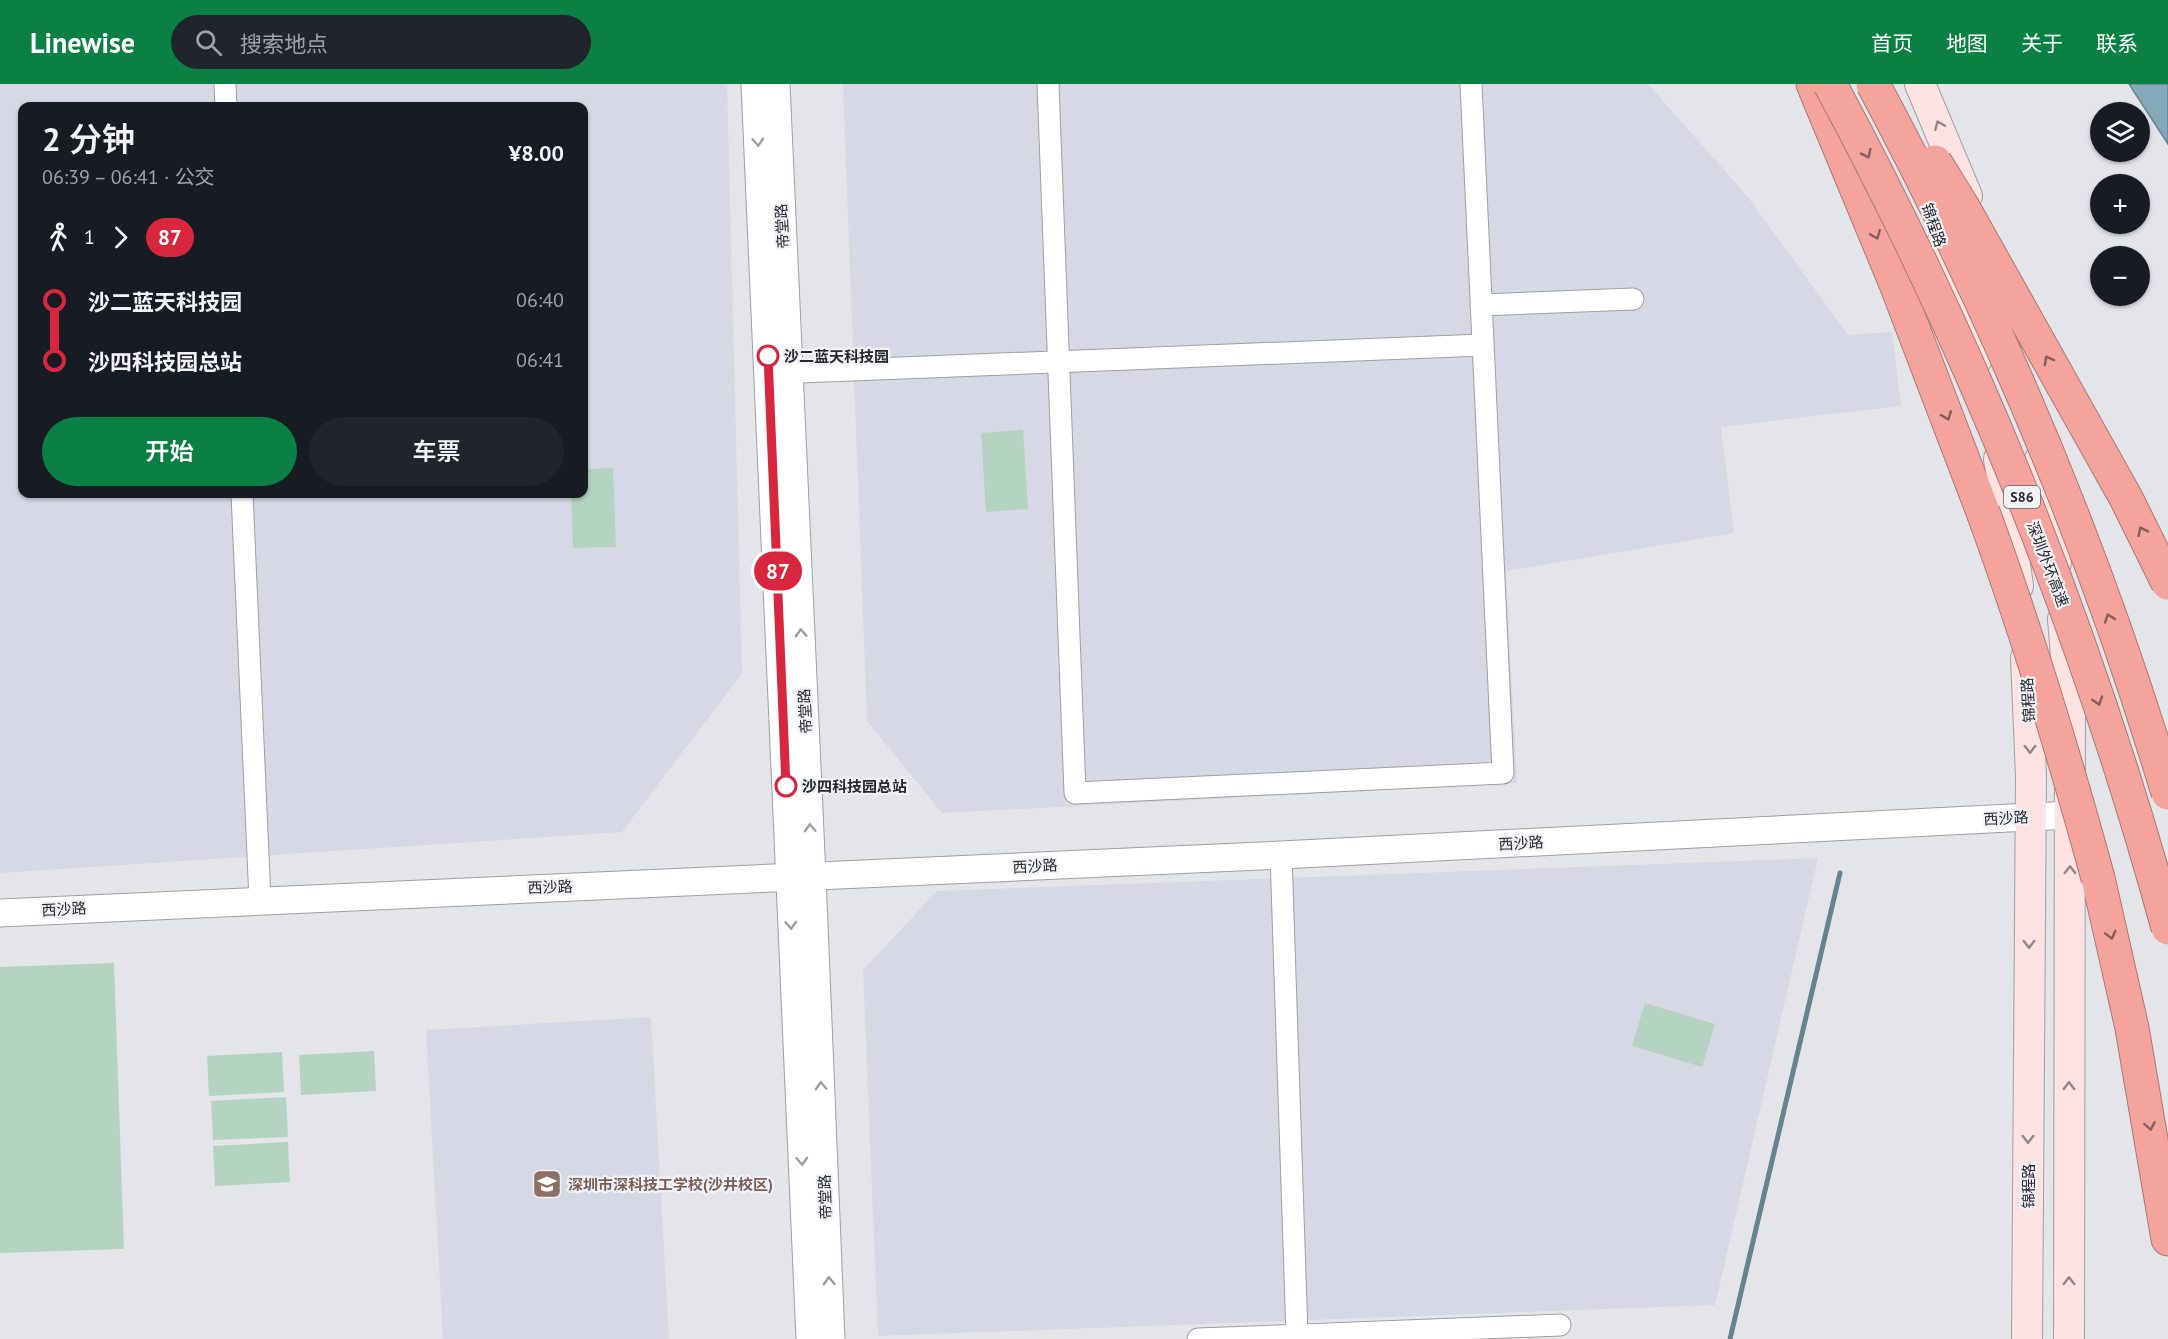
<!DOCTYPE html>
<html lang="zh">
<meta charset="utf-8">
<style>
:root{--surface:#171b24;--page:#20242c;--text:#f1f3f6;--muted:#9ea1a6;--accent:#0b8043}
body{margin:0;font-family:"PT Sans","Noto Sans SC",sans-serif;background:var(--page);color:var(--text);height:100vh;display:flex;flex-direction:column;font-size:22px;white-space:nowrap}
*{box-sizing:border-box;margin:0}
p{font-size:20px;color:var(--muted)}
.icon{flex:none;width:33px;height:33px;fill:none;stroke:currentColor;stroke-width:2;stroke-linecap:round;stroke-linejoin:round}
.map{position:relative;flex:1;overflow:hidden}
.panel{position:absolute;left:18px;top:18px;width:570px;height:396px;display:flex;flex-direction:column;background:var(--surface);border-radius:12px;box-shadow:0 2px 4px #0004}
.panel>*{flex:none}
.badge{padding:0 12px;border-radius:20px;font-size:21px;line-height:39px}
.fabs{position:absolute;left:2090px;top:18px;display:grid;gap:12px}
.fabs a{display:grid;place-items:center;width:60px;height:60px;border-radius:50%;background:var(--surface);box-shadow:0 2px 4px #0004;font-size:30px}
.map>.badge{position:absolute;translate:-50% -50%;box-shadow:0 0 0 3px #fff}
.legs{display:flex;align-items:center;gap:9px;height:66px;padding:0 24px;font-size:20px}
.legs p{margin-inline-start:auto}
.summary{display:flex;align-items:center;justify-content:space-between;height:102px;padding:0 24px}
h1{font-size:33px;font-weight:600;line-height:45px}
.cta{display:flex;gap:12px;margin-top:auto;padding:12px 24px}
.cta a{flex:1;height:69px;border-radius:36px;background:var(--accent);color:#fff;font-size:24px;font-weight:600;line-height:69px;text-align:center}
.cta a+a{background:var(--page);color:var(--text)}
ul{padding:0 24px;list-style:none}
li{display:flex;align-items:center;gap:21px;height:60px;font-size:22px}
li i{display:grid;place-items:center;width:9px;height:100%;margin:0 8px;background:currentColor}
li i::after{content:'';width:15px;height:15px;margin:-8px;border:4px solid;border-radius:50%;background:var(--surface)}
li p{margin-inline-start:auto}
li:first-child i{background:linear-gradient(#0000 50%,currentColor 0)}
li:last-child i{background:linear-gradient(currentColor 50%,#0000 0)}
header{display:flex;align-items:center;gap:36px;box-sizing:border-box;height:84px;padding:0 30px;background:var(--accent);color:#fff}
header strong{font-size:28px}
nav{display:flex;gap:33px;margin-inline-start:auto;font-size:21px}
.search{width:420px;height:54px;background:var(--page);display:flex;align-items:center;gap:15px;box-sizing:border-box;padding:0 21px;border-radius:33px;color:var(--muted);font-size:22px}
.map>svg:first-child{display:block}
.built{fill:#d6d9e5;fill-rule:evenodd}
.green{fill:#b4d4c1}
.water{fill:#82aabb;stroke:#67838f;stroke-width:1.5}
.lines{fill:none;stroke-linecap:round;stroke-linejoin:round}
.stream{stroke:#67838f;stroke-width:5}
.minor-casing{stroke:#9e9fa3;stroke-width:23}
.tertiary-casing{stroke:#9e9fa3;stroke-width:29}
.secondary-casing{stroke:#9e9fa3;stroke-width:32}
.motorway-casing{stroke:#ac7874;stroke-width:35}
.minor{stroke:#fff;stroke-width:21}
.tertiary{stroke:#fff;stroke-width:27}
.secondary{stroke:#fce3e2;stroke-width:30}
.motorway{stroke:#f4a39d;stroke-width:33}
.motorway-bridge-casing{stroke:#ac7874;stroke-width:35;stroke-linecap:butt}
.motorway-bridge{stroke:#f4a39d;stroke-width:33}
.oneway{stroke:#928686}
.oneway2{stroke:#9e9e9f}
.oneway3{stroke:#835f5d}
.line-1-casing{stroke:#fff;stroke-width:14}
.line-1{stroke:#d7263d;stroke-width:9}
.stop-1-dot{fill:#fff;stroke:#d7263d;stroke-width:3}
.labels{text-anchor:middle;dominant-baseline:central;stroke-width:4.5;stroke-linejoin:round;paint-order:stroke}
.shield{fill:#f1f2f7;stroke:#646567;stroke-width:1.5}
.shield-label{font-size:14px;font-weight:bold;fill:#272829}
.street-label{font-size:15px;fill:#272829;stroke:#f1f2f7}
.stop-label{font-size:15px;font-weight:bold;fill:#272829;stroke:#f1f2f7;text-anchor:start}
.education-label{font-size:15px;font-weight:bold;fill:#785e54;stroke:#f1f2f7;text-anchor:start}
</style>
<header>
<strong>Linewise</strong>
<div class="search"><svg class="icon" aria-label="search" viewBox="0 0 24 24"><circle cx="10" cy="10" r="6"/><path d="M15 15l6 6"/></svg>搜索地点</div>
<nav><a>首页</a><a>地图</a><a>关于</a><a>联系</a></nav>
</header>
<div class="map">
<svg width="2168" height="1255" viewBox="0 0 2168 1255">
<rect width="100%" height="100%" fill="#e4e5e9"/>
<path class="built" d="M0 0H727L742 589 622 748 0 789ZM22 22H584V410H22Z
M843 0H1648L1748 113 1848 251 1892 248 1901 322 1721 343 1734 449 1506 487 1517 699 942 729 867 637Z
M1818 774 1715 1221 878 1252 863 886 937 807Z
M651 933 669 1255H443L426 946Z"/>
<path class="green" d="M1023 346 1028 425 986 428 981 349Z
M613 384 616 463 573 464 571 410H584V385Z
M114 879 124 1165 0 1169V883Z
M1645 919 1715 940 1702 983 1632 962Z
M374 967 376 1007 301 1011 299 971Z
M282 968 284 1008 209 1012 207 972Z
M286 1013 288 1053 213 1056 211 1017Z
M288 1058 290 1098 215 1102 213 1062Z"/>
<path class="water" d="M2129 0H2168V60Z"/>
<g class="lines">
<path class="stream" d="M1730 1255 1840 789"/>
<g class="minor-casing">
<path id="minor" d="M225 0 226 22
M1048 0 1075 709 1503 689 1471 0
M1481 221 1633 215
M775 289 1482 261
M242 410 260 816
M1281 771 1297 1251
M1198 1255 1560 1241"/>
</g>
<g class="tertiary-casing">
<path id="tertiary" d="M755 0 810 1255
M776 0 812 792 831 1255
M0 829 1281 771 2070 731"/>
</g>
<g class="secondary-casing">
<path id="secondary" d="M1920 0 1967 112
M1941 161 1977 275
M1999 375 2007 420 2018 502
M2040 375 2056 479
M2063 535 2070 621 2069 1255
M2026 574 2031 692 2027 1255"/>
</g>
<g class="motorway-casing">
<path id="motorway" d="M1813 0 1896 200 1983 428
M2098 794 2132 944 2168 1155"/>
</g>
<use href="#minor" class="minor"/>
<use href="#tertiary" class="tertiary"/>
<use href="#secondary" class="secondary"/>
<use href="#motorway" class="motorway"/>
<g class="motorway-bridge-casing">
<path id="motorway-bridge" d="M1830 0C1974 267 2088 552 2168 844
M1873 0C1993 224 2095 465 2168 709
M1935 78 1964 125 2126 414 2168 499
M1983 428C2027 548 2064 670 2098 794"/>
</g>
<use href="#motorway-bridge" class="motorway-bridge"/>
</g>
<defs><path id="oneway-chevron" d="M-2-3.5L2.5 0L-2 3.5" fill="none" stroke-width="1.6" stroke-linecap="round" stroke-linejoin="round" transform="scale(1.5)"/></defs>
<g class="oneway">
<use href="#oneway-chevron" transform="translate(1939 41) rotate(-113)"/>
<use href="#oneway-chevron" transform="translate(2030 665) rotate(89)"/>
<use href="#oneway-chevron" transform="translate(2070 786) rotate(-90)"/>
<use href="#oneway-chevron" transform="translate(2029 860) rotate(90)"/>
<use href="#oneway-chevron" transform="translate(2069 1002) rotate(-90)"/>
<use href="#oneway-chevron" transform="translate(2028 1055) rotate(90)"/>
<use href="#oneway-chevron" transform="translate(2069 1197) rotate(-90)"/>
</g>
<g class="oneway2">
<use href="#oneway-chevron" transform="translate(758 58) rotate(87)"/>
<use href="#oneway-chevron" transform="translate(801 549) rotate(-93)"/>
<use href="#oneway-chevron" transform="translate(810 744) rotate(-93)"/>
<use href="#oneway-chevron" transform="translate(791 841) rotate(87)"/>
<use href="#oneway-chevron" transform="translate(821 1002) rotate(-92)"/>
<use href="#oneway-chevron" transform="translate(802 1077) rotate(87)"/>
<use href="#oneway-chevron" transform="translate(829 1197) rotate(-92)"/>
</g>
<g class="oneway3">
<use href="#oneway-chevron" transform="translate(1867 70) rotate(63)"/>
<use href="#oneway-chevron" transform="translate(1876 151) rotate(68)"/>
<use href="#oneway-chevron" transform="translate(2048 276) rotate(-119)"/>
<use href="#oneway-chevron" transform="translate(1947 332) rotate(69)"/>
<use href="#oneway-chevron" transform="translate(2142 447) rotate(-116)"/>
<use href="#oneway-chevron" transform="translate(2109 534) rotate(-110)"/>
<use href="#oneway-chevron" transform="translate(2098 617) rotate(72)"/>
<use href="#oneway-chevron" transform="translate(2111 851) rotate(76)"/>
<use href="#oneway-chevron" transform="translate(2150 1042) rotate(80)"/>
</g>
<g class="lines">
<g class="line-1-casing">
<path id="line-1" d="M768 272 786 702"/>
</g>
<use href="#line-1" class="line-1"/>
</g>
<defs>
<g id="school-square" transform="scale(1.5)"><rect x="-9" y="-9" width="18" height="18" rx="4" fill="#8d6e63" stroke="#f1f2f7"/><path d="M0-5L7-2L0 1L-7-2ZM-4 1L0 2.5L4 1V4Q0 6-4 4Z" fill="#fff"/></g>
</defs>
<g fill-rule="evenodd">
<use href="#school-square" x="547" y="1100"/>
</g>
<g class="stop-1-dot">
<circle cx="768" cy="272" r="10"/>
<circle cx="786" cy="702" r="10"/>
</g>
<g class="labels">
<rect class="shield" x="2004" y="402" width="36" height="22" rx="4.5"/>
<g class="shield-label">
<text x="2022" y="413">S86</text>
</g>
<g class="street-label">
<text transform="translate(1934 141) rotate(71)">锦程路</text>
<text transform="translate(782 142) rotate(-93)">帝堂路</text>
<text transform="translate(2048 480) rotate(69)">深圳外环高速</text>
<text transform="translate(2028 616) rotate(-93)">锦程路</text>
<text transform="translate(805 627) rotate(-93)">帝堂路</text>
<text transform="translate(2006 734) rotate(-3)">西沙路</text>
<text transform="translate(1521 759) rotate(-3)">西沙路</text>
<text transform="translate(1035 782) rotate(-3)">西沙路</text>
<text transform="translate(550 803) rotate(-2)">西沙路</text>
<text transform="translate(64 825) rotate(-3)">西沙路</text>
<text transform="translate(2028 1102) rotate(-90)">锦程路</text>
<text transform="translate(825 1113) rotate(-92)">帝堂路</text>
</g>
<g class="stop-label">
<text x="784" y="272">沙二蓝天科技园</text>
<text x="802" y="702">沙四科技园总站</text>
</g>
<g class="education-label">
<text x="568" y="1100">深圳市深科技工学校(沙井校区)</text>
</g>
</g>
</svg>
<div class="fabs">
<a><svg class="icon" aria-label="layers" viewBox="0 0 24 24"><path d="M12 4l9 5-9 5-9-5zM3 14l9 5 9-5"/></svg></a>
<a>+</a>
<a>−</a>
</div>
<b class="badge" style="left:778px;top:487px;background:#d7263d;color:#fff">87</b>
<section class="panel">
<div class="summary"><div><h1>2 分钟</h1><p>06:39 – 06:41 · 公交</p></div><b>¥8.00</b></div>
<div class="legs"><svg class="icon" aria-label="walk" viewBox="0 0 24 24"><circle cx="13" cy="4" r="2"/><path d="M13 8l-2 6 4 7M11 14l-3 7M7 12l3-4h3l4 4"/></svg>1<svg class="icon" aria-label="forward" viewBox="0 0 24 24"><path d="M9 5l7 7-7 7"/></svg><b class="badge" style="background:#d7263d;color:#fff">87</b></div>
<ul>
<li><i style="color:#d7263d"></i><b>沙二蓝天科技园</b><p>06:40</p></li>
<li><i style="color:#d7263d"></i><b>沙四科技园总站</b><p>06:41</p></li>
</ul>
<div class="cta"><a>开始</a><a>车票</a></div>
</section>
</div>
